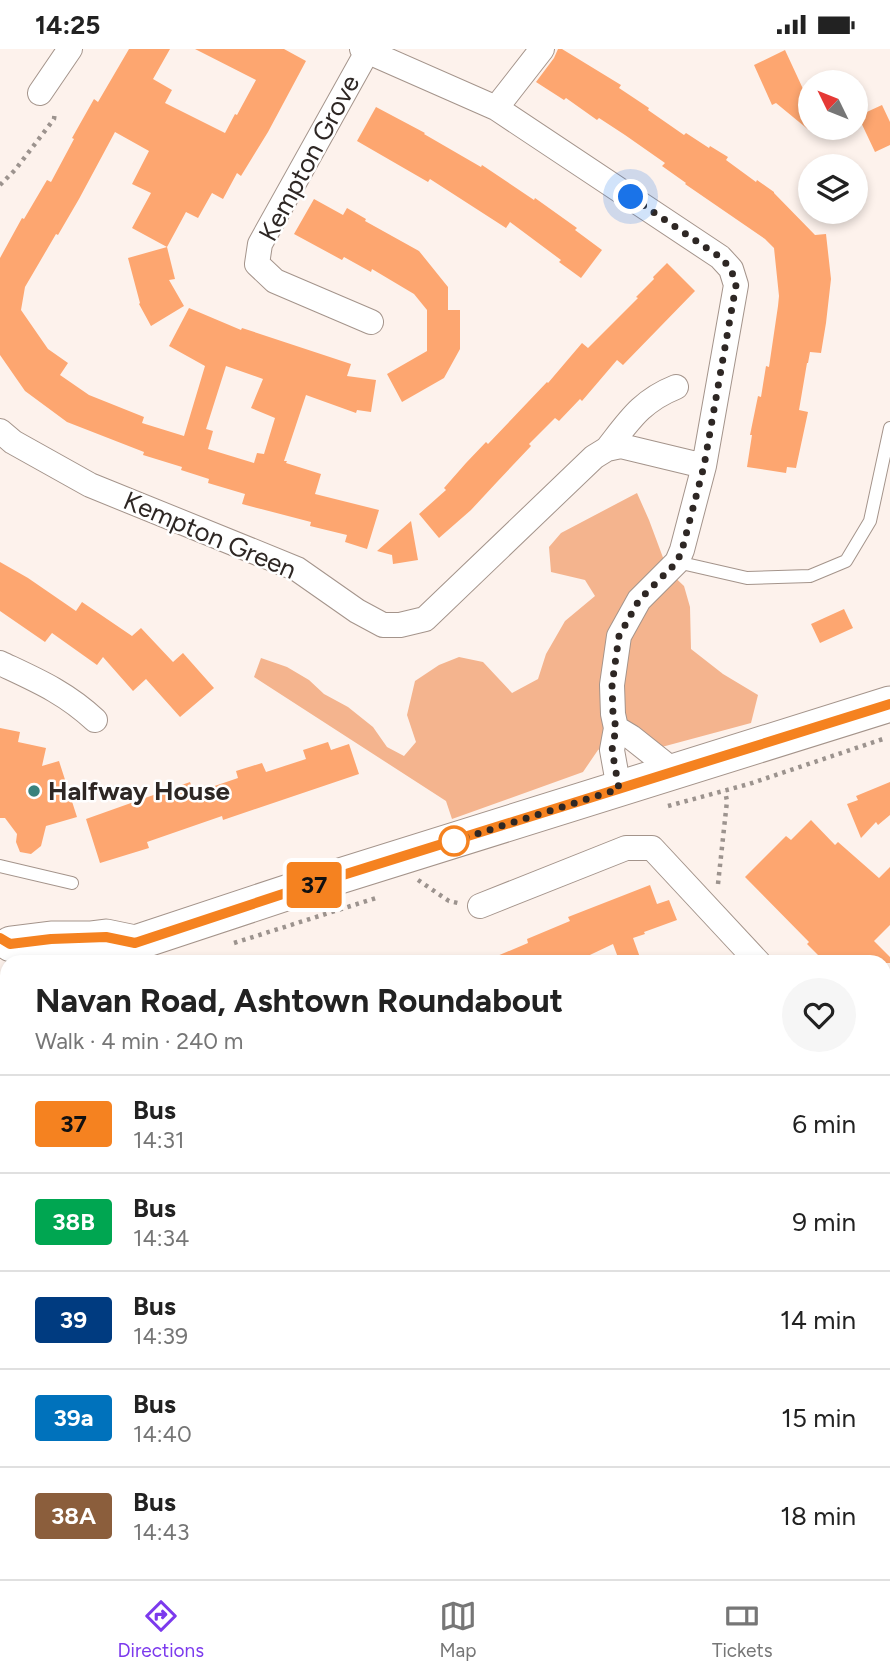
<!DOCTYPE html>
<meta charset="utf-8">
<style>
:root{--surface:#fff;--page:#f6f6f6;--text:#222;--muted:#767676;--line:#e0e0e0;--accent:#7c3aed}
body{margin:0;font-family:Figtree,sans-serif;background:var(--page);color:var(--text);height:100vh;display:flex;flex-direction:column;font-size:26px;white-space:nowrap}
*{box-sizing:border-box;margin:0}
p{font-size:23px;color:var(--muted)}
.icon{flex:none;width:38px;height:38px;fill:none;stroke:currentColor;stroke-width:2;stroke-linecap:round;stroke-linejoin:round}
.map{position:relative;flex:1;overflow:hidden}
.side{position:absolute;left:0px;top:906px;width:891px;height:625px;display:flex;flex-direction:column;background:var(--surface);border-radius:21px 21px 0 0;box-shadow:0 4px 10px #0003}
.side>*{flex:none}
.badge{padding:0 14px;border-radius:5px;font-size:24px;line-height:46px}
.needle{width:46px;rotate:313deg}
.tools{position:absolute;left:798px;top:21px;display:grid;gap:14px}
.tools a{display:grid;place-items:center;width:70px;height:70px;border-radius:50%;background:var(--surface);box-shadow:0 4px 10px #0003;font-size:35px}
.you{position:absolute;width:35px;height:35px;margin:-18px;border:5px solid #fff;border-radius:50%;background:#1a73e8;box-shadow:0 0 0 10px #1a73e833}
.map>.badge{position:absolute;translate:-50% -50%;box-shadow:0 0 0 4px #fff}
.round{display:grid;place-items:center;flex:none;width:74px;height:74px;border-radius:37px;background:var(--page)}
.head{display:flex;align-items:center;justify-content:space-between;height:119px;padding:0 35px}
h1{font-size:33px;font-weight:700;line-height:52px}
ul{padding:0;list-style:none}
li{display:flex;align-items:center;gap:21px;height:98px;padding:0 35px;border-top:2px solid var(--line)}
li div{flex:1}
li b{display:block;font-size:26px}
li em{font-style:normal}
li .badge{min-width:77px;font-weight:700;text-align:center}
.status{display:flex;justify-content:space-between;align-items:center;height:49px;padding:0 35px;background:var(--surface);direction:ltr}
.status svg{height:19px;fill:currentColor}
.tab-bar{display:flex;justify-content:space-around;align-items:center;height:98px;border-top:2px solid var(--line);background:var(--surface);font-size:19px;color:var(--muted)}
.tab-bar a{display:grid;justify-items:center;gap:4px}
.tab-bar .current{color:var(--accent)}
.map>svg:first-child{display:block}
.green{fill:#f4b48e}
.building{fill:#fda670;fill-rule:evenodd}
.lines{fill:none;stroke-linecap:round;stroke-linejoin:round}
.service-casing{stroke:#a4948b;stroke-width:14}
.minor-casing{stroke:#a4948b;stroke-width:26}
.tertiary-casing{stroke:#a4948b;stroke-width:33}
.secondary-casing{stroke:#a4948b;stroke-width:37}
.path{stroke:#9c938e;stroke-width:4.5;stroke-dasharray:3.5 5;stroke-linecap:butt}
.service{stroke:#fff;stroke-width:12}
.minor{stroke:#fff;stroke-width:24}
.tertiary{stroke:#fff;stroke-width:32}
.secondary{stroke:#fff;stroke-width:35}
.line-casing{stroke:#fff;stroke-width:16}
.line{stroke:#f58220;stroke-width:10}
.walk{stroke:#2e2724;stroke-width:7;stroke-dasharray:0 12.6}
.poi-dot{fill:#3a827d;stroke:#fff;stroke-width:2.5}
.stop-dot{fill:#fff;stroke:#f58220;stroke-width:3.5}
.labels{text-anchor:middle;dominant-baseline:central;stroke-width:5;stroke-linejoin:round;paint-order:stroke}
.street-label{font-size:26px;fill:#2e2724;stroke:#fff}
.poi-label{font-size:26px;font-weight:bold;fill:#2e2724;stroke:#fff;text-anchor:start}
</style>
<div class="status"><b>14:25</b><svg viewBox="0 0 49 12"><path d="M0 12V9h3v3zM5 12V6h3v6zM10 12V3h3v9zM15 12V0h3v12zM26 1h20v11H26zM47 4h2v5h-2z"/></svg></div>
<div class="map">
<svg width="890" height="1530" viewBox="0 0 890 1530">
<rect width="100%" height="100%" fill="#fdf2ec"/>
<path class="green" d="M637 444 649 471 668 522 684 537 690 558 691 600 723 625 758 646 751 674 658 699 637 679 598 701 583 723 452 770 446 752 254 628 261 609 287 618 309 631 324 645 348 658 373 678 387 698 404 707 416 693 407 666 415 632 439 616 459 608 483 613 512 644 538 630 546 605 565 572 595 547 585 531 551 523 549 498 561 484Z
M890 1240V1530H173L188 1524H884V1243Z"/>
<path class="building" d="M129 0H170L153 30 172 41 165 54 225 84 235 65 237 66 256 31 195 0H284L306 12 268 83 241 127 237 124 223 150 212 144 198 169 186 163 167 198 132 179 151 144 132 135 149 102 115 83 79 150 58 186 56 185 25 238 21 261 48 300 68 314 60 326 89 346 144 368 142 374 184 387 205 317 169 297 189 259 241 281 242 279 351 315 347 327 376 331 371 363 357 361 356 364 306 346 284 412H287L286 414 321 425 315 445 379 461 367 500 345 493 347 486 310 477 311 473 242 455 245 445 208 434 209 430 181 421 182 418 143 406 144 403 67 373 25 342 0 306V209L22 169 24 170 47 131 51 133 74 90 72 89 94 50 98 53ZM226 317 263 330 251 359 275 369 264 405 257 404 254 414 208 400 213 382 206 380Z
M558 0H562L621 36 619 39 649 59 648 61 684 86 686 84 709 99 710 97 728 108 726 111 756 133 757 131 774 143V144L815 186 826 185 831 230 826 274 821 304 810 303 808 314H807L799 361 808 363 796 419 787 418 786 424 747 418 752 386H750L758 347 761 348 766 317 769 318 778 257 779 247 774 199 765 190 685 135 686 134 662 117 665 114 625 86 599 69 597 71 566 49 564 51 536 33 554 9Z
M785 1 810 55V82L776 54 772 56 754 16Z
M882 56 890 73V96L875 103 858 67Z
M376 58 425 84 424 85 481 118 482 116 534 151 535 149 577 179 575 181 602 201 581 229 559 213 561 211 510 173 506 179 430 130 428 133 357 92Z
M314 150 343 166 347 159 366 170 365 172 419 202 448 238V261H460V300L444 329 402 353 387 325 427 302V261L414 245 372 220 371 223 344 208 342 211 294 185Z
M167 198 175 230 169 231 184 257 151 277 139 255 140 254 128 209Z
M667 214 695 242 623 316 617 311 582 352 580 350 559 372 555 369 529 395 531 397 497 433 471 461 439 489 419 465 446 441 444 439 466 414 486 393 488 395 547 333 548 334 582 294 588 299 638 249 636 248 654 230 653 228Z
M411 472 418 511 393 515 392 506 377 502Z
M0 513 28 529 76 562 82 553 132 587 141 579 173 613 183 604 214 639 180 668 146 630 133 642 103 608 97 616 52 584 45 593 0 562Z
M844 560 853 579 820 594 811 575Z
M0 679 20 683 18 693 46 699 42 717 59 712 77 768 46 777 41 797 31 805 20 803 16 793 17 785 5 769H0Z
M328 693 331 701 349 695 359 725 223 771 222 767 147 793 149 799 100 814 86 770 190 733 194 744 238 729 236 722 262 714 266 723 306 710 303 701Z
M890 733V766L878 776 876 773 861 789 847 755 858 751 856 747Z
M811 771 835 796 838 793 879 829 890 818V876L874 892 890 908V914H826L807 895 809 893 745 828 786 787 791 791Z
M650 836 657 855 669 851 677 871 644 883 645 885 633 889 642 914H620L613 895 573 914 483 913 528 894 527 890 570 872 568 868Z"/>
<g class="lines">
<g class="service-casing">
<path id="service" d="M677 513 747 529 810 527 846 512 870 472 890 379
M0 817 72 834"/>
</g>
<g class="minor-casing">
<path id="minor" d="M362 0 496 59 720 208 731 220 736 236 704 417 682 501 677 513 639 551 619 587 612 636 613 665 616 679 612 701 619 740
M367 3 260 195 257 215 275 232 371 273
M40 44 70 0
M496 59 542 0
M0 382 13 393 90 436 297 520 357 562 383 576H400L425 570 594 408 607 400 621 397 704 417
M607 400C629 372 641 352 676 338
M0 614C36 631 65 643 95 671
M616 679 631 688 675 723
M480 857 626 799H652L759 914
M884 1066 890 1080"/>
</g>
<g class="tertiary-casing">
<path id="tertiary" d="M0 1044 7 1020
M0 1246 7 1321
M29 1530 30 1524"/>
</g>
<g class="secondary-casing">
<path id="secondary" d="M11 895 51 890H90L106 888 135 894
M113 914 135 894 295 841 890 655
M0 1005 7 1001
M884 1221 890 1218
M117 1530 131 1524"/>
</g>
<path class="path" d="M0 136 15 121 54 70 55 62
M668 757 749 735 883 690
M418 831 449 852 458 854
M718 835 727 752 725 742
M234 894 376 849
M884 1337H890
M430 1530 434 1524"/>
<use href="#service" class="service"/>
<use href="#minor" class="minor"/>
<use href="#tertiary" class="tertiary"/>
<use href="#secondary" class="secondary"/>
</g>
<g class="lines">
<g class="line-casing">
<path id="line" d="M0 889 10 895 51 890 106 888 135 894 295 841 890 655"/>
</g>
<use href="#line" class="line"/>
<path class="walk" d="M454 792 619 740 612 701 616 679 613 665 612 636 619 587 639 551 677 513 682 501 704 417 736 236 731 220 720 208 631 148"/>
</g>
<circle class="poi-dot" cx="34" cy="742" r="7"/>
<circle class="stop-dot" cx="454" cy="792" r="14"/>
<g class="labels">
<g class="street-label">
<text transform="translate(309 109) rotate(-62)">Kempton Grove</text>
<text transform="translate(210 486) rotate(23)">Kempton Green</text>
</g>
<g class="poi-label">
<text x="48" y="742">Halfway House</text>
</g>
</g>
</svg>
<div class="tools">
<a><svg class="needle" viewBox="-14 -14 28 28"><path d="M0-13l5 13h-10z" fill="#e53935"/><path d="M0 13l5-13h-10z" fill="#767676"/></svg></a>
<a><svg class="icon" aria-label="layers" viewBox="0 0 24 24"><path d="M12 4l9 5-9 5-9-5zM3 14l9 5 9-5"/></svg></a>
</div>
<div class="you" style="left:631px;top:148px"></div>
<b class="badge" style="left:314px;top:836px;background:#f58220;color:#111">37</b>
<section class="side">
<div class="head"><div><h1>Navan Road, Ashtown Roundabout</h1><p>Walk · 4 min · 240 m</p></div><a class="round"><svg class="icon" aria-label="heart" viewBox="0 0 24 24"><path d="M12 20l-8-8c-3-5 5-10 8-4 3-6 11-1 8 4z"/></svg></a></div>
<ul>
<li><span class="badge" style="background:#f58220;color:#111">37</span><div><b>Bus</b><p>14:31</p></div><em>6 min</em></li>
<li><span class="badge" style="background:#00a651;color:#fff">38B</span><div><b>Bus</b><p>14:34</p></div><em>9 min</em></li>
<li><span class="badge" style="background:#003b80;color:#fff">39</span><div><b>Bus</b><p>14:39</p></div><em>14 min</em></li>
<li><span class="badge" style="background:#0072bc;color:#fff">39a</span><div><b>Bus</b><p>14:40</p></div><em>15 min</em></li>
<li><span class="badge" style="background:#8b5e3c;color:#fff">38A</span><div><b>Bus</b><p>14:43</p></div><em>18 min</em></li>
</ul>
</section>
</div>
<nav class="tab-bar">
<a class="current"><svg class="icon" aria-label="directions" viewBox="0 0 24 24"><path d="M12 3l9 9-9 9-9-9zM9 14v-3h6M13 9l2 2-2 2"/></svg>Directions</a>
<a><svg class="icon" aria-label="map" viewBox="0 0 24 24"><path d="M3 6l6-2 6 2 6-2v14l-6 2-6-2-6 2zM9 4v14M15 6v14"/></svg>Map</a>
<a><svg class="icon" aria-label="tickets" viewBox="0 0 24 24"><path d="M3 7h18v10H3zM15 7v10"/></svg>Tickets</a>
</nav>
